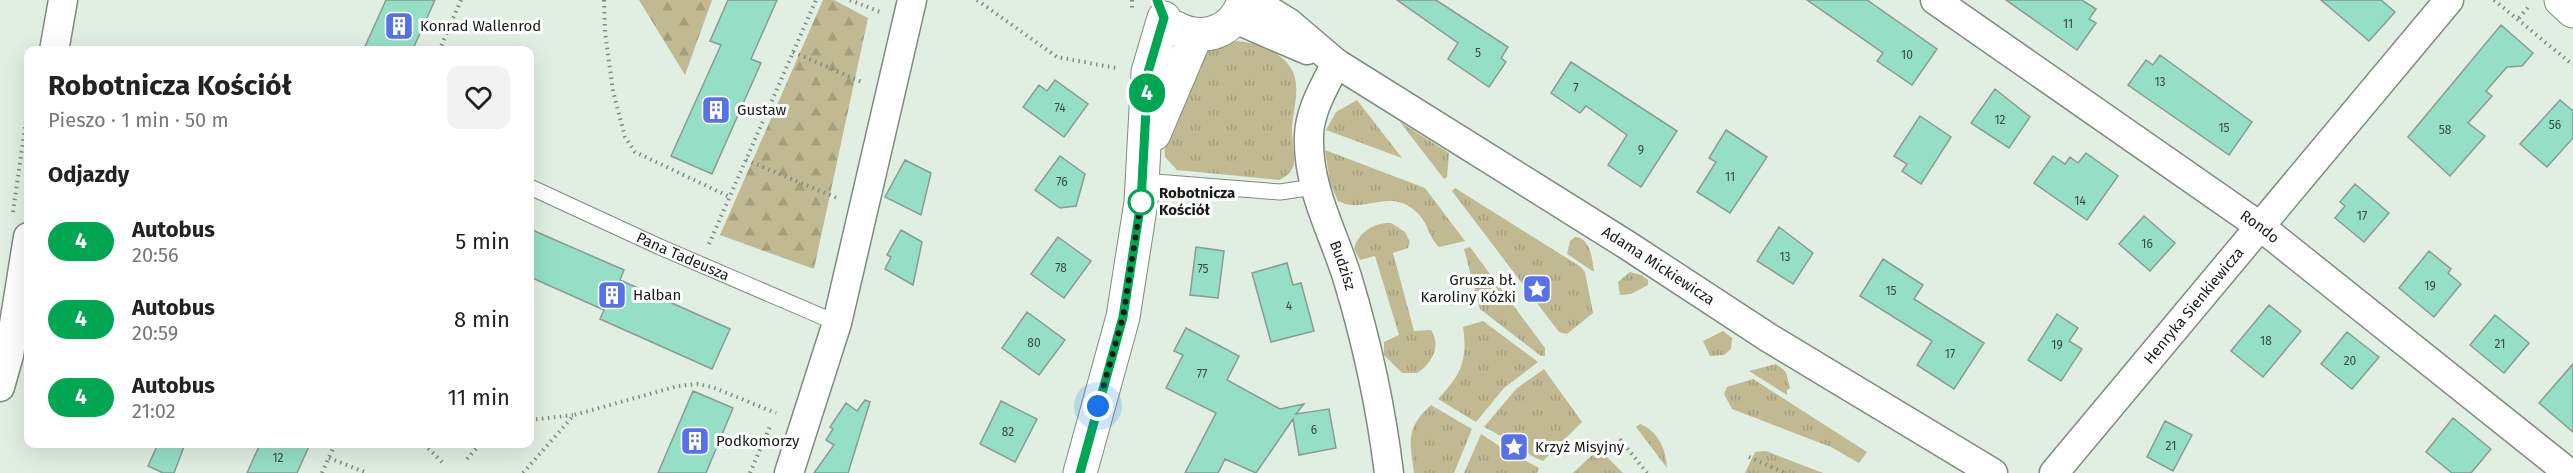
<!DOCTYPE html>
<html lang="pl">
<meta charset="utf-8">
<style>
:root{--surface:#fff;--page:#f2f2f2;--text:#222;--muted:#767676}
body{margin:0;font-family:"Fira Sans",sans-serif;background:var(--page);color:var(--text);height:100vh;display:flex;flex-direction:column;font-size:22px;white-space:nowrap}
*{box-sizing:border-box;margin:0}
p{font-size:20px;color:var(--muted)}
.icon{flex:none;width:33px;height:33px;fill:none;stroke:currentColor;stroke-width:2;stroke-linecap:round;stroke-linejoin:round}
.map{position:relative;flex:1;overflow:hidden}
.side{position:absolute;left:24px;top:46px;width:510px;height:402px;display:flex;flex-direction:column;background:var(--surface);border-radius:12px;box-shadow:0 6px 24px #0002}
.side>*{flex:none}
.badge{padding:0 12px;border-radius:20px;font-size:21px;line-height:39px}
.you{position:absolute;width:30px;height:30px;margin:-15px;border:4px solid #fff;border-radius:50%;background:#1a73e8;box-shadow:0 0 0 9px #1a73e833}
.map>.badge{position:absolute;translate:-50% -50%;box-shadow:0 0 0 3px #fff}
h2{padding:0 24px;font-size:22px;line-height:54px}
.round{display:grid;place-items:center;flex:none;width:63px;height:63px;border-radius:12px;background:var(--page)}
.overview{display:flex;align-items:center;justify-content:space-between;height:102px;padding:0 24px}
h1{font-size:28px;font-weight:700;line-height:45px}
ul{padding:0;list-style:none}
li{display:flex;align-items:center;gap:18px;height:78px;padding:0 24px}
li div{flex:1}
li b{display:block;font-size:22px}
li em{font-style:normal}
li .badge{min-width:66px;font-weight:700;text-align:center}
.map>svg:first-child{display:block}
.grass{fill:url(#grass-tufts)}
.forest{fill:url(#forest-firs)}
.building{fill:#96dfc7;stroke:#899b94;stroke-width:1.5}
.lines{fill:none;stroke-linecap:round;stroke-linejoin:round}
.lane-casing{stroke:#7f8b80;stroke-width:17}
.street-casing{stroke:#7f8b80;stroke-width:31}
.secondary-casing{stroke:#7f8b80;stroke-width:35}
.path{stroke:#818b82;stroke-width:4;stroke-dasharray:1.5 4.5;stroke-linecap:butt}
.lane{stroke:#fff;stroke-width:15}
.street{stroke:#fff;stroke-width:28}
.secondary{stroke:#fff;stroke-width:33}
.line-casing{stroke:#fff;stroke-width:14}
.line{stroke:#00a651;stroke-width:9}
.walk{stroke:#161b17;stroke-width:6;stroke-dasharray:0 10.8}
.stop-dot{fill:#fff;stroke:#00a651;stroke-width:3}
.labels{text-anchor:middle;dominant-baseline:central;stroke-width:6;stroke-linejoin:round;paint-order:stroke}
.number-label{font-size:12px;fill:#364c43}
.poi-label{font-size:15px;fill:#161b17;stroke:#fff;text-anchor:start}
.stop-label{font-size:15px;font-weight:bold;fill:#161b17;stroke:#fff;text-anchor:start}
.street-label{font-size:15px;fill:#161b17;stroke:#fff}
</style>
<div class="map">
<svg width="2573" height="473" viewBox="0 0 2573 473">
<defs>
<pattern id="grass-tufts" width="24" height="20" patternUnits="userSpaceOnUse" patternTransform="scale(1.5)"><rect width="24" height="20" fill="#c0b992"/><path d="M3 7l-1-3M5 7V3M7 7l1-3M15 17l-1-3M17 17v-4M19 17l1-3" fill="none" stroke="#a49e7d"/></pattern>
<pattern id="forest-firs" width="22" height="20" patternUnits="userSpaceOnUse" patternTransform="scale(1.5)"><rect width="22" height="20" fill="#c0b992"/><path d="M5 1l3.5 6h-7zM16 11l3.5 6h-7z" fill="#a49e7d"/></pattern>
</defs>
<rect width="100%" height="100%" fill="#e1efe2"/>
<path class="grass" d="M1239 41C1260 44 1283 52 1293 72 1301 91 1292 112 1292 131 1292 142 1295 154 1294 164 1292 172 1286 177 1279 180L1177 170 1165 157C1163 138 1187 70 1200 55 1208 46 1228 42 1239 41Z
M1357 100 1402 158 1326 130 1336 112Z
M1400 122 1449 153 1447 177 1444 179Z
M1325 150 1425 188 1465 241 1439 247C1427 236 1429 219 1410 207 1385 191 1362 214 1338 201L1330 183Z
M1455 188 1581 267 1585 272 1593 313 1567 334 1559 332 1452 191Z
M1391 223 1405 232 1410 242 1408 248 1393 253 1414 331 1431 330C1442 346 1431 365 1417 373H1402L1384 355V342L1399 335 1375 256 1360 260 1354 249C1358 232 1375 222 1391 223Z
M1575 237C1591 238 1592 259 1594 272L1567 254 1570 241Z
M1470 247 1545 348V356H1541L1480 309 1464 249Z
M1630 272 1641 275 1648 280V285L1631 294 1620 295 1618 282Z
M1483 321 1538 362 1504 388 1476 422 1438 399C1461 375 1468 360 1463 327Z
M1723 331 1732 338 1731 349 1724 355 1710 356 1703 341Z
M1776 364 1786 372 1790 388 1787 390V395L1749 371Z
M1544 369 1582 422 1543 461C1538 459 1533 457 1529 454 1521 447 1518 432 1503 437L1484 427 1516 389Z
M1753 379 1867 452 1859 463 1831 447 1732 409 1724 394 1727 387Z
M1431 405 1472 429 1454 473H1414C1410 440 1405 429 1431 405Z
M1640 424C1658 431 1666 449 1667 468L1636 427Z
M1481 434 1498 445 1507 457 1522 459 1539 468 1537 473H1464Z
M1766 451 1823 473H1745L1755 452Z
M1603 453 1623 473H1573L1591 456Z"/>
<path class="forest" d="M639 0H712L685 75Z
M823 0H834L868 18 814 269 720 235Z"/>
<path class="building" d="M386 0H435L412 51H363Z
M728 0H777L751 59 761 63 712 174 671 156 721 45 710 41Z
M1397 0H1436L1508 47 1501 58 1506 62 1489 87 1448 59 1458 43Z
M1807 0H1867L1937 49 1912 85 1877 61 1883 53Z
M2006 0H2082L2096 9 2089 19 2096 23 2077 50Z
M2321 0H2381L2395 12 2369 41Z
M2501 25 2533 53 2522 66 2507 67 2486 91 2492 96 2468 123 2485 136 2450 176 2408 137Z
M2160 55 2252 122 2229 155 2128 85 2146 60 2153 65Z
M1571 62 1677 131 1641 187 1608 165 1627 135 1586 106 1580 113 1551 93Z
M1055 80 1088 104 1064 137 1023 107 1039 85 1047 91Z
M1995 89 2030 117 2009 148 1971 123Z
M2560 100 2573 111V138L2547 167 2520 144Z
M1920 116 1951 137 1921 184 1902 171 1907 164 1894 156Z
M1726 130 1767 157 1730 213 1697 192 1716 162 1709 158Z
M2086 153 2118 176 2087 220 2034 183 2053 156 2065 164 2070 157 2078 163Z
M1060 156 1085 174 1076 206 1060 208 1035 190Z
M905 160 931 173 921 215 885 197Z
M2355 184 2389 213 2364 242 2335 218 2345 206 2340 202Z
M2144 216 2175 243 2150 271 2119 244Z
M1779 227 1813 253 1793 284 1757 261Z
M530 229 624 270 620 280 730 329 712 369 600 319 604 310 530 277Z
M901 230 922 242 913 285 885 269 891 257 887 255Z
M1058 237 1091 261 1064 298 1031 274Z
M1196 247 1224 251 1218 298 1190 295Z
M2429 251 2451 269 2448 273 2461 284 2434 317 2399 288Z
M1883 259 1923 285 1914 299 1984 343 1954 389 1917 365 1932 341 1860 296Z
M1287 263 1293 285 1301 283 1314 331 1271 342 1252 273Z
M2269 305 2301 331 2263 377 2231 351Z
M1027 312 1065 340 1039 375 1002 348Z
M2057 314 2078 328 2069 341 2082 349 2061 381 2028 360Z
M2495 315 2529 343 2504 373 2470 345Z
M1186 328 1239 356 1227 380 1280 409 1304 404 1296 414 1329 409 1336 448 1299 455 1293 419 1256 473 1225 459 1218 473H1185L1216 413 1166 388 1183 355 1174 351Z
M2347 332 2379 357 2352 389 2321 364Z
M2573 364V432L2539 403Z
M693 391 733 408 706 473H658Z
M865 400 870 402 848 473H814L834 445 826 440 833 429 830 427 846 403 857 411Z
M1001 401 1037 419 1015 462 980 444Z
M2453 418 2491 449 2471 473H2452L2426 452Z
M2165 421 2192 435 2173 471 2147 457Z
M158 444H185L174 473H163L148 466Z
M260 444H310L297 473H247Z"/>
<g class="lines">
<g class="lane-casing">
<g id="lane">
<path d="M1143 181 1280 192 1314 187"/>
<path id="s1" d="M530 187 660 247 837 323"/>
</g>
</g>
<g class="street-casing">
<g id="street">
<path id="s2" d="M1252 0 1289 23 1336 63 1627 245 1769 338 1993 473"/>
<path id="s3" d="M1935 0 2261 227 2569 473"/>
<path d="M1235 19 1307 50"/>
<path d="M54 51 63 0"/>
<path id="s4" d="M1336 63C1325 86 1310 109 1309 135 1307 188 1333 231 1348 280 1367 343 1381 408 1389 473"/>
<path d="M0 387 9 355 28 237"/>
<path d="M789 473 837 323 912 0"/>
<path id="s5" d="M2054 473 2449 0"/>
</g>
</g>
<g class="secondary-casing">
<path id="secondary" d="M2561 0 2573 11
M1176 28C1204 43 1235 31 1244 0
M1154 134 1196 35
M1080 473 1123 317 1141 202 1148 72 1164 18"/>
</g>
<path class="path" d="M604 0 605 32 613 91 625 137 635 152 730 197
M850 0 880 12
M977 0 1057 57 1116 68
M1132 0V11
M2494 0 2573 65
M2519 18 2530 5
M439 51 461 0
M793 52 864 83
M746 160 837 198
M13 212 28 106
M709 244 816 0
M530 420 573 415
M1620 439 1647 473
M424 444 442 462
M1749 457 1785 473
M329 458 367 473
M467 459 480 444
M322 473 335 444
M523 473 574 415 678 386 697 384 712 387 776 413
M750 473 771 424"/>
<use href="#lane" class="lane"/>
<use href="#street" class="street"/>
<use href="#secondary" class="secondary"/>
</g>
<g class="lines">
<g class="line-casing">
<path id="line" d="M1080 473 1123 317 1141 202 1148 72 1164 18 1157 0"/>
</g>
<use href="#line" class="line"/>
<path class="walk" d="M1098 406 1123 317 1141 202"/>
</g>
<defs>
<g id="building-square" transform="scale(1.5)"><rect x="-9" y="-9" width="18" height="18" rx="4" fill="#5772e8" stroke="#fff"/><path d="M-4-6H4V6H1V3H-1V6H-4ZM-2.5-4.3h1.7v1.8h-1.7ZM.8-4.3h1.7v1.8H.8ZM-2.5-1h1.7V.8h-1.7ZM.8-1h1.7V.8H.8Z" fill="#fff"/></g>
<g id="sight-square" transform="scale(1.5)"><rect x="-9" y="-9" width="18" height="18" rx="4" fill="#5772e8" stroke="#fff"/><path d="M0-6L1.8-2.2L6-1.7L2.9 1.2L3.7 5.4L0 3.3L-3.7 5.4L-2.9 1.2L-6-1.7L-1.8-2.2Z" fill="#fff"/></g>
</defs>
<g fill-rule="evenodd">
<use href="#building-square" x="399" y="26"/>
<use href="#building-square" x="716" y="110"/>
<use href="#sight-square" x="1537" y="289"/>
<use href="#building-square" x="612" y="295"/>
<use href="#building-square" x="695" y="441"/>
<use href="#sight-square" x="1514" y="447"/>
</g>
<circle class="stop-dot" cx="1141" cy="202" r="12"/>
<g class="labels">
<g class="number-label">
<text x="2068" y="24">11</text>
<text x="1478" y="53">5</text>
<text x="1907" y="55">10</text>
<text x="2160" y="82">13</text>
<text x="1576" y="88">7</text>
<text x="1060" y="108">74</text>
<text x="2000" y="120">12</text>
<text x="2555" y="125">56</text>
<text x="2224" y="128">15</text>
<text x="2445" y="130">58</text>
<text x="1641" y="150">9</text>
<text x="1730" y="177">11</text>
<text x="1062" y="182">76</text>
<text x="2080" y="201">14</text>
<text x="2362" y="216">17</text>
<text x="2147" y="244">16</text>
<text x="1785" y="257">13</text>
<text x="1061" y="268">78</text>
<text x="1203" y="269">75</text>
<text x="2430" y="286">19</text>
<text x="1891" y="291">15</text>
<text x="1289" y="306">4</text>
<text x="2266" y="341">18</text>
<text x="1034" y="343">80</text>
<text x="2500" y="344">21</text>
<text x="2057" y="345">19</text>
<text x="1950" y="354">17</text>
<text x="2350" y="361">20</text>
<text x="1202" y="374">77</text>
<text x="1314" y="430">6</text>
<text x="1008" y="432">82</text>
<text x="2171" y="446">21</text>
<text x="278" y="458">12</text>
</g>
<g class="poi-label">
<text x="420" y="26">Konrad Wallenrod</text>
<text x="737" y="110">Gustaw</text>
<text x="1516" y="280" text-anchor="end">Grusza bł.<tspan x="1516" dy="17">Karoliny Kózki</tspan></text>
<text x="633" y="295">Halban</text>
<text x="716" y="441">Podkomorzy</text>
<text x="1535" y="447">Krzyż Misyjny</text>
</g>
<g class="stop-label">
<text x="1159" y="193">Robotnicza<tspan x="1159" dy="17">Kościół</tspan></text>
</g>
<g class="street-label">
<text stroke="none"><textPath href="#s3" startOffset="396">Rondo</textPath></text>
<text stroke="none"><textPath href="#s1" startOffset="168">Pana Tadeusza</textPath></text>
<text stroke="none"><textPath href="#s4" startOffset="213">Budzisz</textPath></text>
<text stroke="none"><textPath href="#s2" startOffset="486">Adama Mickiewicza</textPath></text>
<text stroke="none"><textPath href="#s5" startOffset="218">Henryka Sienkiewicza</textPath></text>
</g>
</g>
</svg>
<div class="you" style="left:1098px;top:406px"></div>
<b class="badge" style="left:1147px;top:93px;background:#00a651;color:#fff">4</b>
<section class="side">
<div class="overview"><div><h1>Robotnicza Kościół</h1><p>Pieszo · 1 min · 50 m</p></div><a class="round"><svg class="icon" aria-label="heart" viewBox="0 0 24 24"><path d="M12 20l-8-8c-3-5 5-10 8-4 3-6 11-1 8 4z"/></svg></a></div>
<h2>Odjazdy</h2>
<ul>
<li><span class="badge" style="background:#00a651;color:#fff">4</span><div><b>Autobus</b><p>20:56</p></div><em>5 min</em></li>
<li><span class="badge" style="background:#00a651;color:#fff">4</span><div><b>Autobus</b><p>20:59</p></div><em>8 min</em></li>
<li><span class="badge" style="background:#00a651;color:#fff">4</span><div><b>Autobus</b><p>21:02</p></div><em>11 min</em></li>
</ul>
</section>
</div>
